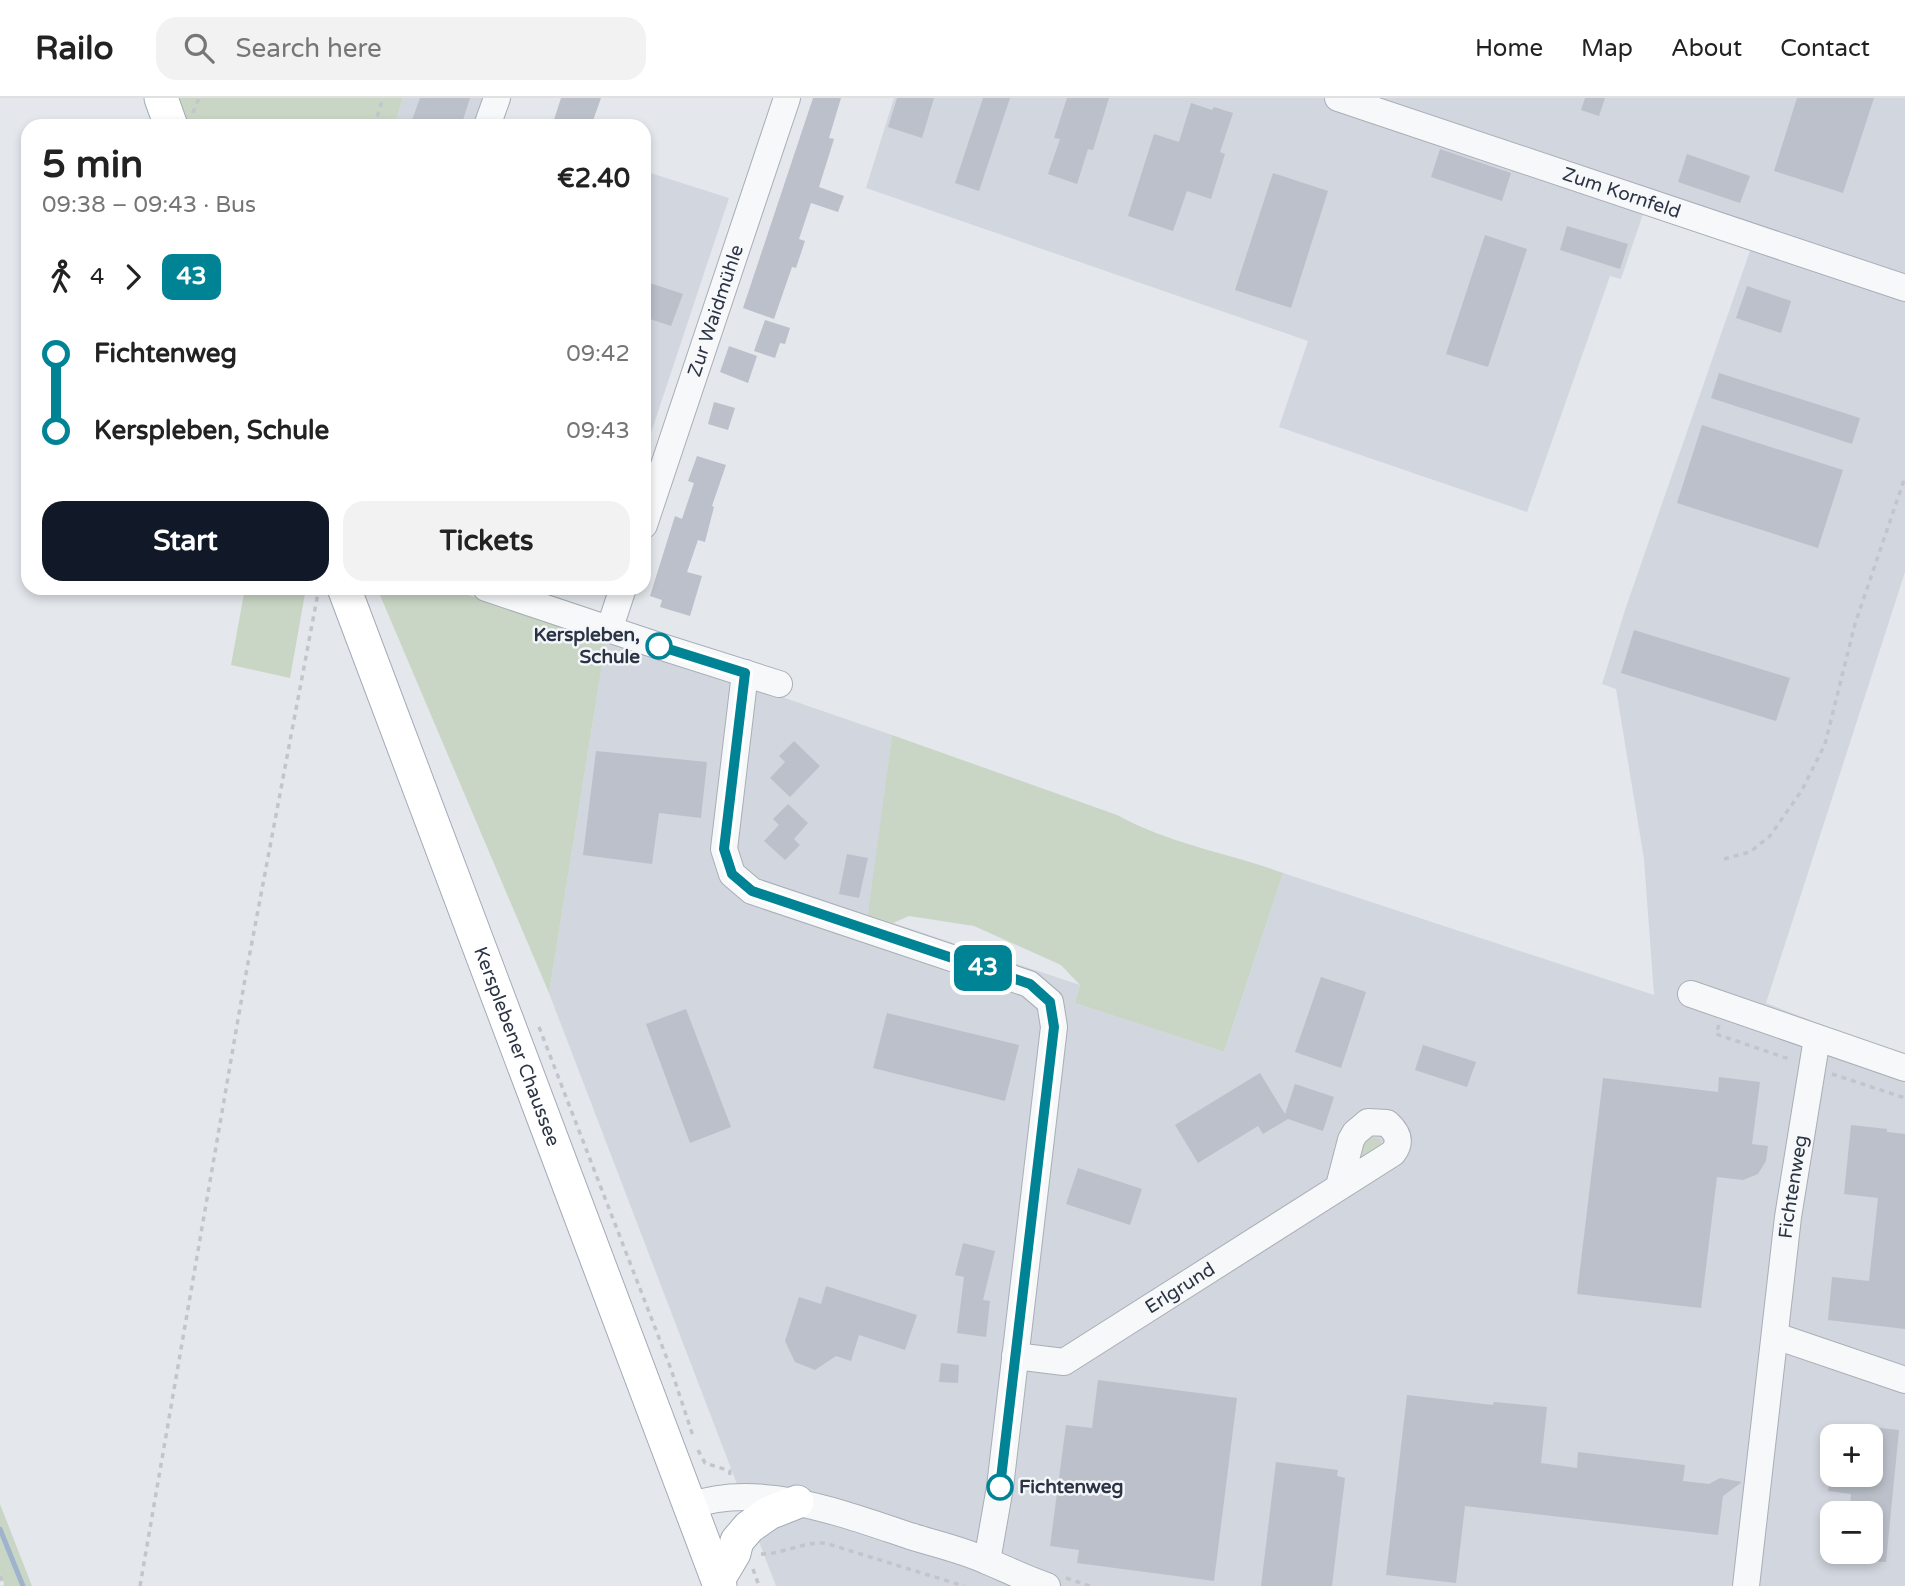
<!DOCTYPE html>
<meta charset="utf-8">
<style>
:root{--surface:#fff;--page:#f2f2f2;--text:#222;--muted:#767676;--line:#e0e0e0;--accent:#111827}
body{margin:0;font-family:"Varela Round",sans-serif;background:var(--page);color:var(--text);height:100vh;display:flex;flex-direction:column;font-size:26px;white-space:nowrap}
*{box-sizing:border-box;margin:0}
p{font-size:23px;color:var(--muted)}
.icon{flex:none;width:38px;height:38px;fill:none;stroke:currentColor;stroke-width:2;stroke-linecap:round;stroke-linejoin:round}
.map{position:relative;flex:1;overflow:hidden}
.drawer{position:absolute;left:21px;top:21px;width:630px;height:476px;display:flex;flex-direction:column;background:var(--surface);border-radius:21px;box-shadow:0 4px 10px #0003}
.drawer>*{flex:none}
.badge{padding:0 14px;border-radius:10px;font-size:24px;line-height:46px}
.tools{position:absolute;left:1820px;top:1326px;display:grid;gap:14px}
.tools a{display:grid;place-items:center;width:63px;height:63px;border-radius:14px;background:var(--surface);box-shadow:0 4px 10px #0003;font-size:35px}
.map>.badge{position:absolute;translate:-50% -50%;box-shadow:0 0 0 4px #fff}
.legs{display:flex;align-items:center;gap:10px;height:77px;padding:0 21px;font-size:23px}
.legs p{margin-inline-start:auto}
.summary{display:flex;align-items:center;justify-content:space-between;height:119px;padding:0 21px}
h1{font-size:38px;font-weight:800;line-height:52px}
.action{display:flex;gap:14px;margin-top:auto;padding:14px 21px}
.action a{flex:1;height:80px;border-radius:21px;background:var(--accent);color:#fff;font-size:28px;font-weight:800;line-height:80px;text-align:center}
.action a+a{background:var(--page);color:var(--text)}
ul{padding:0 21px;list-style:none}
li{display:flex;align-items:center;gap:24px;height:77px;font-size:26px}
li i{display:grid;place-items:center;width:10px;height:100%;margin:0 9px;background:currentColor}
li i::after{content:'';width:18px;height:18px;margin:-9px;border:5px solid;border-radius:50%;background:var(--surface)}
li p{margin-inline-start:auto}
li:first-child i{background:linear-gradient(#0000 50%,currentColor 0)}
li:last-child i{background:linear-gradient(currentColor 50%,#0000 0)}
header{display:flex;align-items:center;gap:42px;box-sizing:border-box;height:98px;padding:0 35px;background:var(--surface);border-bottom:2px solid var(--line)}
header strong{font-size:33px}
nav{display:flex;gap:38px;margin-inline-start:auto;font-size:24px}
.search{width:490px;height:63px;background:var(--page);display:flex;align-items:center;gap:18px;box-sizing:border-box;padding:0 24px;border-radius:21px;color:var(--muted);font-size:26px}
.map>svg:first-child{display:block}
.built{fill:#d2d6de;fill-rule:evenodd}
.green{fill:#c9d6c5}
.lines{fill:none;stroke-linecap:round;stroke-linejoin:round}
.stream{stroke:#9fb4cc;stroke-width:5}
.building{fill:#bbc0ca}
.minor-casing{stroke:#a9aeb7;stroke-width:28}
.major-casing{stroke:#a3abb8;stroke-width:35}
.path{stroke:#c2c5cb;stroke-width:3.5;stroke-dasharray:5 5;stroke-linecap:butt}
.minor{stroke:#f7f8fa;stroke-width:26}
.major{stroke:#fff;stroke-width:33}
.line-1-casing{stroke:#fff;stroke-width:16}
.line-1{stroke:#008495;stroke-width:10}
.stop-1-dot{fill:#fff;stroke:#008495;stroke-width:3.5}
.labels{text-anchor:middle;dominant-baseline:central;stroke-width:5;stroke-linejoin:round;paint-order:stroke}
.street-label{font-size:19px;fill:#2b3445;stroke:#f4f6f9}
.stop-label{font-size:19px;font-weight:bold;fill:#2b3445;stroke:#f4f6f9;text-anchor:end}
</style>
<header>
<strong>Railo</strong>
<div class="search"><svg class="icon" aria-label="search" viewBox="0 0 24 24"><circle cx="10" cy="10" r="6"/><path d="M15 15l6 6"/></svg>Search here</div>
<nav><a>Home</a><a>Map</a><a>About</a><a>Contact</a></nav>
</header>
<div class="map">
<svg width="1905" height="1488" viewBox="0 0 1905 1488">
<rect width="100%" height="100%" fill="#e4e7ec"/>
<path class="built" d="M403 0H487L478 28H394Z
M894 0H1905V474L1766 905 1905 959V1488H776L549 895 606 542 788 578 782 599 892 637 869 817 1080 887 1075 905 1224 954 1283 775 1654 897 1644 761 1616 591 1602 586 1625 512 1751 150 1644 113 1621 181 1610 178 1527 414 1279 329 1308 243 866 90ZM1832 1339H1871V1377H1832ZM1832 1416H1871V1454H1832Z
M644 73 729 100 644 356Z"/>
<path class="green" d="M179 0H403L394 28H189Z
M245 490H306L290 580 231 567Z
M377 490H447L606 542 549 895Z
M892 637 1117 717C1172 747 1226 754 1283 775L1224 954 1075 905 1080 887 1061 867 974 828 909 818 893 825 868 817Z
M1375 1040 1380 1042 1382 1049 1367 1064 1358 1060C1359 1049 1363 1040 1375 1040Z
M0 1406 32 1488H5L0 1476Z"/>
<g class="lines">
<path class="stream" d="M0 1431 23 1488"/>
</g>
<path class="building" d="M420 0H470L461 28H410Z
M561 0H601L591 28H552Z
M813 0H841L829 40 834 41 819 89 844 98 838 114 811 105 799 141 805 143 796 170 792 169 774 221 743 210Z
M897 0H934L922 40 888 29Z
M983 0H1010L979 93 955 85Z
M1067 0H1109L1093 52 1088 51 1077 86 1048 76 1060 41 1054 40Z
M1585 0H1605L1599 18 1581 12Z
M1797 0H1874L1843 95 1774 73Z
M1191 5 1212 12 1214 9 1233 15 1220 54 1225 56 1211 101 1187 93 1173 133 1128 118 1154 36 1179 44Z
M1440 51 1511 75 1502 103 1431 79Z
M1687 56 1750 78 1740 105 1678 84Z
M1273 75 1328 93 1291 210 1235 192Z
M1567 128 1628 146 1620 171 1560 152Z
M1485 137 1527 151 1488 269 1446 256Z
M644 183 683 196 671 228 644 219Z
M1747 188 1791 203 1781 235 1736 220Z
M765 222 790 230 785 246 780 245 775 260 754 253Z
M729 248 757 258 748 285 720 274Z
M1719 275 1860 320 1852 346 1711 300Z
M714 304 735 310 728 332 708 326Z
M1702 327 1843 372 1818 450 1677 405Z
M697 358 726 367 712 408 714 409 705 444 698 442 687 474 702 478 690 518 660 509 662 502 650 498 675 418 682 421 694 385 688 383Z
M1634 532 1790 580 1776 623 1621 575Z
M794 643 820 668 790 699 770 680 785 664 779 658Z
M596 653 707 664 701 720 659 715 652 766 583 757Z
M788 706 808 725 794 741 800 747 785 762 764 743 779 727 773 721Z
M847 756 868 760 859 800 839 796Z
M1321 879 1366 894 1341 970 1295 954Z
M686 911 731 1029 690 1045 646 926Z
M887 915 1019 947 1005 1003 873 970Z
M1423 947 1476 964 1467 989 1415 972Z
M1260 975 1285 1016 1295 986 1334 999 1323 1033 1288 1021 1263 1036 1258 1028 1198 1065 1175 1027Z
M1719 979 1760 984 1752 1046 1768 1048 1766 1063 1758 1076 1743 1082 1717 1079 1701 1210 1577 1196 1603 980 1718 994Z
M1851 1027 1887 1031V1034L1905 1036V1231L1828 1222 1832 1179 1869 1183 1878 1100 1844 1096Z
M1078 1070 1142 1091 1130 1127 1066 1106Z
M963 1145 995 1153 983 1202 990 1203 986 1239 957 1235 964 1179 955 1177Z
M826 1188 917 1217 905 1252 859 1237 851 1263 836 1258 815 1272 795 1264 785 1243 799 1199 821 1206Z
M941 1265 959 1267 958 1285 939 1284Z
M1098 1282 1237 1300 1214 1483 1077 1465 1079 1452 1050 1448 1066 1327 1092 1330Z
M1407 1297 1493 1307 1494 1304 1547 1309 1541 1365 1577 1370 1578 1354 1685 1367 1683 1383 1709 1386 1720 1380 1742 1384 1723 1398 1718 1437 1465 1408 1456 1485 1386 1477Z
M1871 1329 1899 1332 1886 1464 1871 1463V1416H1849L1851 1396 1828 1393 1830 1377H1871Z
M1276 1364 1338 1372 1337 1378 1345 1380 1332 1488H1261Z"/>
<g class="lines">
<g class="minor-casing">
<g id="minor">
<path id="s1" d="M1338 0 1905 190"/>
<path d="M487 28 497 0"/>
<path id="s2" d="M644 427 787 0"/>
<path d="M486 490 659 548 779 586"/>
<path d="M609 532 623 490"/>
<path d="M745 575 724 751 732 776 752 793 1029 886 1050 904 1054 929 1000 1389 987 1463"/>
<path d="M1691 896 1905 970"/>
<path d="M1776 1238 1905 1282"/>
<path id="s3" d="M1015 1258 1064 1264 1393 1055C1402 1043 1397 1034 1387 1025L1368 1024 1355 1035 1351 1042 1339 1088"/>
<path d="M690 1408C759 1383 844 1416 910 1438 936 1446 963 1452 987 1463 1008 1472 1026 1481 1047 1488"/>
<path id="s4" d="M1746 1488 1788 1119 1817 940"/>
</g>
</g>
<g class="major-casing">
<g id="major">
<path d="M161 0 171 28"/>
<path id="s5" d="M344 490 720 1488"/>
<path d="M718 1482 734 1455 737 1443 749 1429 769 1415 797 1404"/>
</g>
</g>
<path class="path" d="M193 15 199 0
M374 28 383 0
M1724 761 1750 754 1770 738 1802 692 1825 646 1855 526 1905 379
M1719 927 1716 936 1792 962
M539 929 671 1271 693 1338
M1832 976 1905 1000
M698 1352 705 1365 730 1373 729 1381
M761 1456C783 1456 802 1444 825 1445L964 1488
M753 1471 759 1488
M0 1478 4 1488
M1066 1480 1090 1488
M140 1488 245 881 318 495"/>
<use href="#minor" class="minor"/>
<use href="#major" class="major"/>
</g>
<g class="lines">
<g class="line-1-casing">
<path id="line-1" d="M659 548 745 575 724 751 732 776 752 793 1030 886 1050 904 1054 929 1000 1389"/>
</g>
<use href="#line-1" class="line-1"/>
</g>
<g class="stop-1-dot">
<circle cx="659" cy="548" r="12"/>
<circle cx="1000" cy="1389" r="12"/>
</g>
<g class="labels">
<g class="street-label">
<text stroke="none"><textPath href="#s1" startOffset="299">Zum Kornfeld</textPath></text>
<text stroke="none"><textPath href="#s2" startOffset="226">Zur Waidmühle</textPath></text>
<text stroke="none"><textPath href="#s5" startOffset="490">Kersplebener Chaussee</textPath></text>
<text stroke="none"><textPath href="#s4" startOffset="402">Fichtenweg</textPath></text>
<text stroke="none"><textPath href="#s3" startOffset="187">Erlgrund</textPath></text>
</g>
<g class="stop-label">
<text x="640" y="537">Kerspleben,<tspan x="640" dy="22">Schule</tspan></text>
<text x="1019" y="1389" text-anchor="start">Fichtenweg</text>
</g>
</g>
</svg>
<div class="tools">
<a>+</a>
<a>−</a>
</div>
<b class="badge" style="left:983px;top:870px;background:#008495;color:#fff">43</b>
<section class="drawer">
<div class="summary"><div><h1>5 min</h1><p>09:38 – 09:43 · Bus</p></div><b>€2.40</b></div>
<div class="legs"><svg class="icon" aria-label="walk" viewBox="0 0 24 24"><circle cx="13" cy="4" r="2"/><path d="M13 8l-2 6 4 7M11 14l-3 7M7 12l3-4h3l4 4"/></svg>4<svg class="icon" aria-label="forward" viewBox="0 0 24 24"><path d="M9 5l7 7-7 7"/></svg><b class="badge" style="background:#008495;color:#fff">43</b></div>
<ul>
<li><i style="color:#008495"></i><b>Fichtenweg</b><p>09:42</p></li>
<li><i style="color:#008495"></i><b>Kerspleben, Schule</b><p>09:43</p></li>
</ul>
<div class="action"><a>Start</a><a>Tickets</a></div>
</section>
</div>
